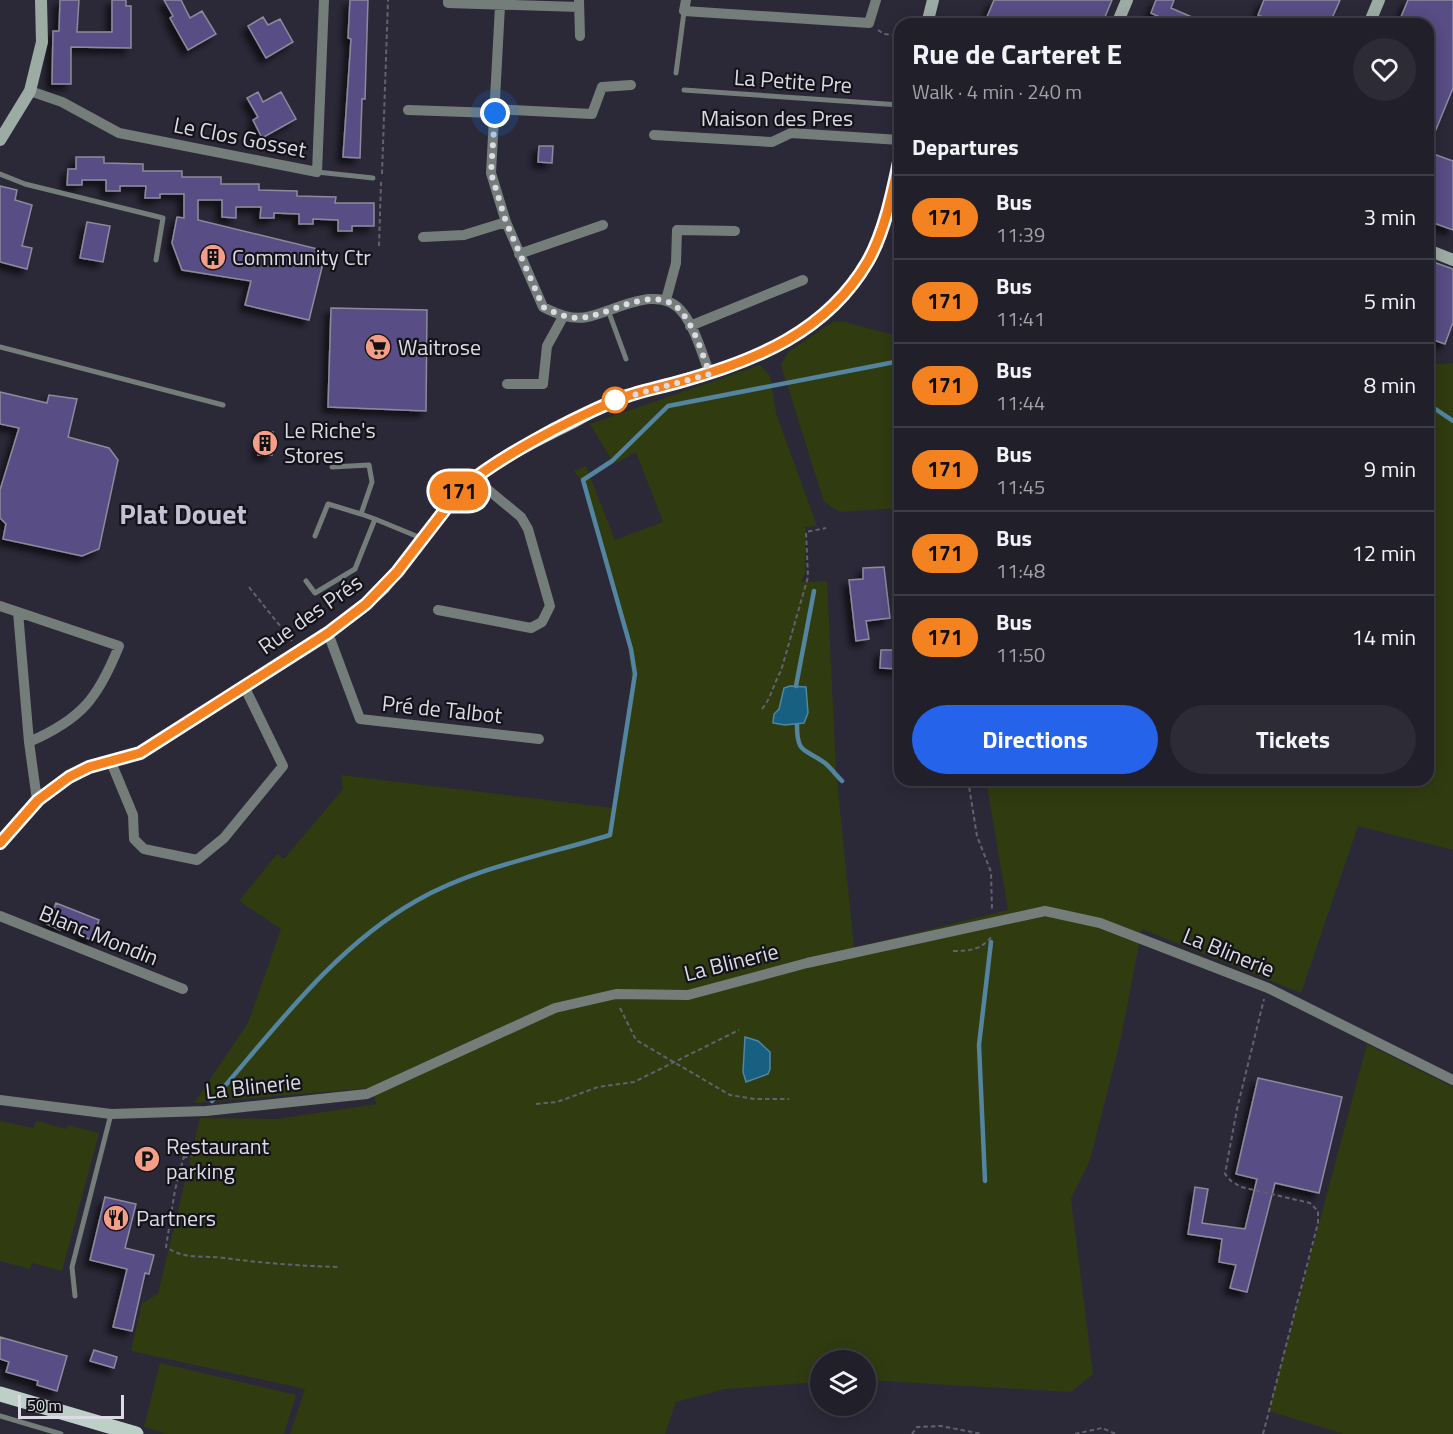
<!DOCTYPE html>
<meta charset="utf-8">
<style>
:root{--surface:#201f2a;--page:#2d2c36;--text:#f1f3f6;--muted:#a2a2a8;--line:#3d3d47;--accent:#2563eb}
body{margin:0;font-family:"Titillium Web",sans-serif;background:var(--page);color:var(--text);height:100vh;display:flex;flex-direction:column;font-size:22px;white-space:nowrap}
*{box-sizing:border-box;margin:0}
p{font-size:20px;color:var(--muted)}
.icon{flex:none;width:33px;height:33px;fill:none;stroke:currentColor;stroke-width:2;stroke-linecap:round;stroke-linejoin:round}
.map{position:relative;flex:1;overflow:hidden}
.details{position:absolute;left:894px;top:18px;width:540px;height:768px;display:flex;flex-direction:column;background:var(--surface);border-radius:18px;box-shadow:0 3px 15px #0003,0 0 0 2px var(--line)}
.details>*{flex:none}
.badge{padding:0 12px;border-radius:20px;font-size:21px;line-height:39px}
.controls{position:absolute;left:810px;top:1350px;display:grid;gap:12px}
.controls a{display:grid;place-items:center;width:66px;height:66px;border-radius:50%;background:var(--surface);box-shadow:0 3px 15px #0003,0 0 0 2px var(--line);font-size:30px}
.scale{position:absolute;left:18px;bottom:15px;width:106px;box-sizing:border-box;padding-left:6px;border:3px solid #dcdbe5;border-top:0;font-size:16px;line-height:21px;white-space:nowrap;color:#dcdbe5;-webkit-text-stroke:4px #141319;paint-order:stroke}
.you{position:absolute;width:30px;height:30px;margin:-15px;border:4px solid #fff;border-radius:50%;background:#1a73e8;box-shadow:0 0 0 9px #1a73e833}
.map>.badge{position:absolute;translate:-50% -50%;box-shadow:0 0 0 3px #fff}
h2{padding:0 18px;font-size:22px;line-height:54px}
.round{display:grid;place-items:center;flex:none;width:63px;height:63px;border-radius:32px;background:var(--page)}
.summary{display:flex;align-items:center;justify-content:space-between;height:102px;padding:0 18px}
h1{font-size:28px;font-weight:700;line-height:45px}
.button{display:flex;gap:12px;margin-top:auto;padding:12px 18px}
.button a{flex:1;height:69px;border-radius:36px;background:var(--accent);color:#fff;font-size:24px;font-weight:700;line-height:69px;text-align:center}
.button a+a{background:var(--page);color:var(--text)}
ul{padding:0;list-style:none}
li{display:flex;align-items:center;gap:18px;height:84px;padding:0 18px;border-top:2px solid var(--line)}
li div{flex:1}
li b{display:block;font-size:22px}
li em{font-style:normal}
li .badge{min-width:66px;font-weight:700;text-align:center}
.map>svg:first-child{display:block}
.green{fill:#313b10}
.water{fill:#186082;stroke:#5385a0;stroke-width:1.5}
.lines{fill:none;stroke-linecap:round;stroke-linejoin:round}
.stream{stroke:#5385a0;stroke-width:4.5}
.building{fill:#594d84;stroke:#8c8a9c;stroke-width:1.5;filter:url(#shadow)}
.path{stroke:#63616f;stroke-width:2;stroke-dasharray:4.5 3;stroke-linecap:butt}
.lane{stroke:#747d79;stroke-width:5}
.street{stroke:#747d79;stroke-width:10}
.secondary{stroke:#9daba5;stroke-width:12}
.primary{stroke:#bdcfc7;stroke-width:15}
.line-casing{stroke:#fff;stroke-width:14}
.line{stroke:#f58220;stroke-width:9}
.walk{stroke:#dcdbe5;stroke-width:6;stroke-dasharray:0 10.8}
.stop-dot{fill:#fff;stroke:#f58220;stroke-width:3}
.labels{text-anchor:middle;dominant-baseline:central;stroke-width:4.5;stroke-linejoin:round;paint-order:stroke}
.street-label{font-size:22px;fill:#dcdbe5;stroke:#141319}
.poi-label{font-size:22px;fill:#dcdbe5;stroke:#141319;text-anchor:start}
.district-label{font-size:28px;font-weight:bold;fill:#c4c1d4;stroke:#141319}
</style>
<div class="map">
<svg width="1453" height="1434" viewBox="0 0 1453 1434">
<defs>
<filter id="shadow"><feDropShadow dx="-5.5" dy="5.5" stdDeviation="3" flood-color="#0009"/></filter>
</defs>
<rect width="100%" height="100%" fill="#2b2938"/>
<path class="green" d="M833 322H845L900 337V508L840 512 824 502 781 365 788 352Z
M1453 363V850L1358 826 1301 993 1142 929 1121 1038 1090 1160 1071 1199 1093 1374 1071 1392 866 1380V1360H820V1382L725 1389 676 1402 665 1434H290L305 1389 131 1351 142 1303 158 1294 200 1118 277 1119 377 1104 370 1088 194 1103 248 1023 281 929 239 901 277 854 284 859 343 789 341 775 612 808C619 766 634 714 631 672 627 613 598 538 581 480L574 471 586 466 615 540 663 522 636 452 614 464 590 424 760 365 770 376 776 413 817 526 805 527V573L801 582 827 581 836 770 854 948 1008 910 986 780H1428V365Z
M1367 1044 1453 1087V1434H1344L1269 1411Z
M0 1121 33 1128 37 1121 67 1129 68 1125 99 1133 62 1271 32 1263 30 1269 0 1261Z
M160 1363 296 1395 284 1434H167L144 1427Z"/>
<path class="water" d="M790 686 806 687 808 713 804 723 785 725 773 723 774 714 779 709 784 688Z
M745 1037 758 1041 770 1052V1069L768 1074 746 1082 743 1072Z"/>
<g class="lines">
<path class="stream" d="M1428 404 1453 421
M796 686 814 591
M797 725C797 755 805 748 825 763 831 768 836 775 842 781
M212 1101C274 1030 333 948 416 901 475 867 546 855 610 835L635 674 631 649 583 480 612 461 668 406 900 361
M985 1181 979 1045 991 942"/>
</g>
<path class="building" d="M60 0H79L77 32H112V0H126V6H131V48L71 47V84H52L53 31H59Z
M164 0H181L190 18 202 11 216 34 188 50 170 18 173 16Z
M350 0H368L365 99H362L360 158 343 157 351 39 348 38Z
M994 0H1112L1102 24H984Z
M1156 0H1174L1171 8 1208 24H1162L1164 19 1151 13Z
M1264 0H1340L1333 16 1353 24H1281L1258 15Z
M1408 0H1453V88L1428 149V24H1398Z
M263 17 268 25 280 19 293 42 266 58 248 26Z
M258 92 263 102 281 92 296 119 262 138 253 120 258 117 247 98Z
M539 146H553L552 163 538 162Z
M1428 152 1453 161V230L1428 221Z
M76 157H104V163L143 164V171H182V177H221V184H259V190L297 191V196L336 197 335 203H374V226H352V231H338V220L313 219V224H299V214L274 213V218H260L261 207H236V218L222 217V200H198V220L326 251 309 320 245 305 251 281 182 270 172 243 177 217 184 218V194H160V198H145L146 186H120V191H106V180H82V185H67L68 169H76Z
M0 186 17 190 15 200 32 205 22 246 32 248 27 269 0 262Z
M87 222 110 226 103 262 80 258Z
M1428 260 1453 269V322L1445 344 1428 338Z
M331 308 427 310 426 411 328 407Z
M0 392 47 403 49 395 77 399 68 437 109 448 118 460 99 549 82 556 3 539 6 524 0 518V490L19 428 0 424Z
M259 432H273L272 455H258Z
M884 567 890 618 866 621 869 639 856 641 849 580 863 579V568Z
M881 650H900V669L880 668Z
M56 903 99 920 93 940 80 936 82 929 62 923 60 930 47 924Z
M1258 1078 1342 1097 1319 1193 1275 1183 1247 1292 1230 1288 1236 1265 1219 1262 1222 1239 1188 1234 1195 1187 1208 1189 1202 1223 1245 1229 1257 1179 1236 1174Z
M105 1197 136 1204 125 1248 154 1255 149 1274 145 1273 132 1331 113 1327 127 1269 90 1260Z
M0 1337 67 1356 57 1391 37 1385 38 1381 6 1372 9 1362 0 1359Z
M94 1350 117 1357 114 1368 90 1361Z"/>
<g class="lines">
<path class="path" d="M878 30 884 34 900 36
M382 174 388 0
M379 246 381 182
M249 587 292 641
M762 709C772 697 773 684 781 671L808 577 806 532 826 528
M968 780 977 836 991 872 992 909
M953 951C970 951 981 950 992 936
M620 1008 636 1040 730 1095 754 1099H789
M536 1104 557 1102 598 1087 634 1082 739 1030
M188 1141 175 1190 166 1247C185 1260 202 1255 224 1258 262 1263 300 1266 339 1267
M183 1158 223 1146 235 1145
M912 1434 917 1427 941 1426 982 1434
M1075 1434 1102 1428 1116 1434
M1263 1434 1318 1223V1211L1310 1203 1241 1187 1231 1181 1225 1174 1237 1109 1264 999"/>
<path class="lane" d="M676 73 684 12
M684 90 900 105
M317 172 373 178
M0 174 25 184 163 218 156 260
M608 310 626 359
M0 347 223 405
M332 467 369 465 372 482 361 514 375 519
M315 536 328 504 361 514
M306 581 315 593 355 569 375 519 421 538
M75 1296 72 1267 111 1114
M0 1416 61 1434"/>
<path class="street" d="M448 0V3L579 7
M579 0 580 36
M686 0 684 11 869 23 876 0
M500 6 491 173 506 222 543 307C557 314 571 320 587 317 616 311 660 282 683 313 696 330 702 354 710 374
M30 91 62 102 119 133 317 172 324 0
M495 109 592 114 602 87 631 85
M408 110 495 113
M654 135 772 142 791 133 900 140
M423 237 464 235 506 222
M519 254 603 225
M666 300 676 263 677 230 735 231
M690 326 803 280
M507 384H543L547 346 563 317
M0 606 119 646C98 698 82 719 29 742L37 800
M438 610 531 628 542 622 550 606 528 529 521 517 474 478
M18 612 29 742
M328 633 360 719 539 739
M111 762 133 815 134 839 144 849 197 860 224 838 283 766 244 686
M0 916 183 989
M0 1100 111 1114 206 1111 367 1094 555 1008 616 994 688 995 807 963 1045 911 1100 923 1268 988 1453 1080"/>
<path class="secondary" d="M927 24 933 0
M1117 24 1127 0
M1369 24 1379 0
M0 140 30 91 42 42 41 0
M1428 250 1453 260
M0 843 37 800 69 777 89 767 140 753 328 633 366 604 384 588 461 489C494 461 535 441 574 422 588 414 603 404 618 399 715 368 813 357 868 261 885 231 893 190 900 157"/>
<path class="primary" d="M0 1394 136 1434"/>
</g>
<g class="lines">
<g class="line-casing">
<path id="line" d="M0 843 38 800 69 777 89 767 140 753 328 633 366 604 397 572 461 489C500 456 566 422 614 401 634 392 658 388 679 382 755 361 827 332 868 261 885 231 893 190 900 157"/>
</g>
<use href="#line" class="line"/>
<path class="walk" d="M495 113 491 173 506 222 543 307C557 314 571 320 587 317 617 311 660 282 683 314 696 331 702 354 710 374L615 400"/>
</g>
<defs>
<g id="building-disc" transform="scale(1.35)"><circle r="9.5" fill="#f49e87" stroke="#141319"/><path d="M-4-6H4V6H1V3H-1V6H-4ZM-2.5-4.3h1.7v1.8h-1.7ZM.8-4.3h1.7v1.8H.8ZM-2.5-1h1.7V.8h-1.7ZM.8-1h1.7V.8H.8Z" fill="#111"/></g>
<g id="supermarket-disc" transform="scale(1.35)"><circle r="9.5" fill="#f49e87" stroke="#141319"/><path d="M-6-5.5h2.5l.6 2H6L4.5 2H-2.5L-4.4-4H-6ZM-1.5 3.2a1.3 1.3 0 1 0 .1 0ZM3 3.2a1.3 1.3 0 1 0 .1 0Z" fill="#111"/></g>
<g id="parking-disc" transform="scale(1.35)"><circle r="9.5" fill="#f49e87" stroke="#141319"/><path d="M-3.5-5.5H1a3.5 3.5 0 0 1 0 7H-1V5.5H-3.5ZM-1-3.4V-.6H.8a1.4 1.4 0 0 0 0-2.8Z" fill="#111"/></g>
<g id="restaurant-disc" transform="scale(1.35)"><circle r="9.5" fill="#f49e87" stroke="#141319"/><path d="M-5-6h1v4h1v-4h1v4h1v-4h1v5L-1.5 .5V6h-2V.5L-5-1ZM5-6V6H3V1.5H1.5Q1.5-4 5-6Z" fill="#111"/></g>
</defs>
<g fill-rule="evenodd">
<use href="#building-disc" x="213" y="257"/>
<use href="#supermarket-disc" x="378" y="347"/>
<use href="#building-disc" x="265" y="443"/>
<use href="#parking-disc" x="147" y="1159"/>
<use href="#restaurant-disc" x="116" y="1218"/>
</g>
<circle class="stop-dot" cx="615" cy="400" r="12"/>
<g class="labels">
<g class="street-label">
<text transform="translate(793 81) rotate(4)">La Petite Pre</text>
<text x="777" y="118">Maison des Pres</text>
<text transform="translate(240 137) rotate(11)">Le Clos Gosset</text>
<text transform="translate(310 614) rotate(-35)">Rue des Prés</text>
<text transform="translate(442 709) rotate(6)">Pré de Talbot</text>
<text transform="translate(99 935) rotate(22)">Blanc Mondin</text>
<text transform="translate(1229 952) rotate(22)">La Blinerie</text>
<text transform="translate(731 962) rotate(-14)">La Blinerie</text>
<text transform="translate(253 1086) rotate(-6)">La Blinerie</text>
</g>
<g class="poi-label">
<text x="232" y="257">Community Ctr</text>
<text x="398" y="347">Waitrose</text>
<text x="284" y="430">Le Riche's<tspan x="284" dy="25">Stores</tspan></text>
<text x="166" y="1146">Restaurant<tspan x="166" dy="25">parking</tspan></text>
<text x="136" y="1218">Partners</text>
</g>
<g class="district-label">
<text x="183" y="513">Plat Douet</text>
</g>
</g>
</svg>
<div class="controls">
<a><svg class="icon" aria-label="layers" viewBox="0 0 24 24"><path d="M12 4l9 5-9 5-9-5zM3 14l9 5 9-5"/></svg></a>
</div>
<div class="scale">50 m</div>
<div class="you" style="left:495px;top:113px"></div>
<b class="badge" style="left:459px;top:491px;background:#f58220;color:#111">171</b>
<section class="details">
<div class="summary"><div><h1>Rue de Carteret E</h1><p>Walk · 4 min · 240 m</p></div><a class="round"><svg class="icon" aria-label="heart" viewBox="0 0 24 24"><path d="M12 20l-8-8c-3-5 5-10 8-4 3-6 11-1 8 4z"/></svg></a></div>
<h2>Departures</h2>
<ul>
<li><span class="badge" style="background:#f58220;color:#111">171</span><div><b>Bus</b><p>11:39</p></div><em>3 min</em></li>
<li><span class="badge" style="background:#f58220;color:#111">171</span><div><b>Bus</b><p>11:41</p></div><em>5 min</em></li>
<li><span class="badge" style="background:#f58220;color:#111">171</span><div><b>Bus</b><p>11:44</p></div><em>8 min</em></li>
<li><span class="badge" style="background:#f58220;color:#111">171</span><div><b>Bus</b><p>11:45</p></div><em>9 min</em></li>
<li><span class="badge" style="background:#f58220;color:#111">171</span><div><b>Bus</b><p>11:48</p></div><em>12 min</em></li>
<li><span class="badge" style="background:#f58220;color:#111">171</span><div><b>Bus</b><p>11:50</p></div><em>14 min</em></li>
</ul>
<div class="button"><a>Directions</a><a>Tickets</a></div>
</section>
</div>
